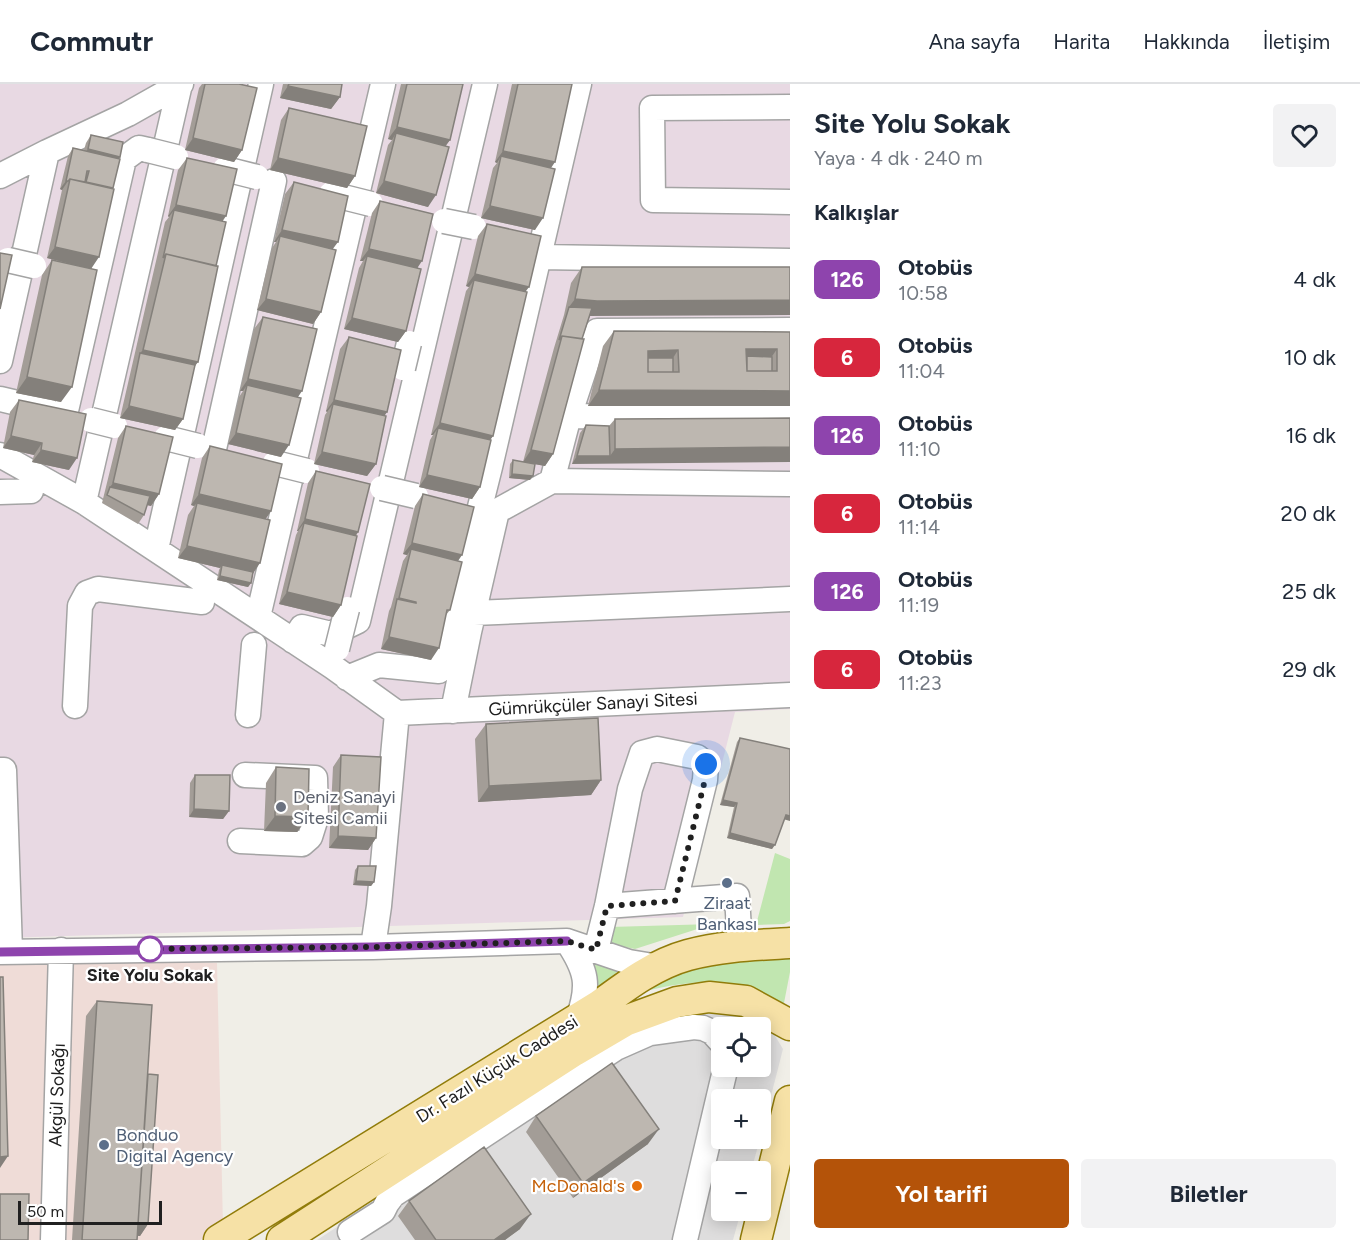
<!DOCTYPE html>
<html lang="tr">
<meta charset="utf-8">
<style>
:root{--surface:#fff;--page:#f2f2f3;--text:#1f2937;--muted:#747a83;--line:#e0e1e3;--accent:#b45309}
body{margin:0;font-family:Figtree,sans-serif;background:var(--page);color:var(--text);height:100vh;display:flex;flex-direction:column;font-size:22px;white-space:nowrap}
*{box-sizing:border-box;margin:0}
p{font-size:20px;color:var(--muted)}
.icon{flex:none;width:33px;height:33px;fill:none;stroke:currentColor;stroke-width:2;stroke-linecap:round;stroke-linejoin:round}
.map{position:relative;flex:1;overflow:hidden}
.details{display:flex;flex-direction:column;background:var(--surface);width:570px}
.details>*{flex:none}
.badge{padding:0 12px;border-radius:9px;font-size:21px;line-height:39px}
.buttons{position:absolute;left:711px;top:933px;display:grid;gap:12px}
.buttons a{display:grid;place-items:center;width:60px;height:60px;border-radius:6px;background:var(--surface);box-shadow:0 3px 15px #0003;font-size:30px}
.scale{position:absolute;left:18px;bottom:15px;width:144px;box-sizing:border-box;padding-left:6px;border:3px solid #202020;border-top:0;font-size:16px;line-height:21px;white-space:nowrap;color:#202020;-webkit-text-stroke:4px #fff;paint-order:stroke}
.you{position:absolute;width:30px;height:30px;margin:-15px;border:4px solid #fff;border-radius:50%;background:#1a73e8;box-shadow:0 0 0 9px #1a73e833}
.map>.badge{position:absolute;translate:-50% -50%;box-shadow:0 0 0 3px #fff}
h2{padding:0 24px;font-size:22px;line-height:54px}
.round{display:grid;place-items:center;flex:none;width:63px;height:63px;border-radius:6px;background:var(--page)}
.head{display:flex;align-items:center;justify-content:space-between;height:102px;padding:0 24px}
h1{font-size:28px;font-weight:700;line-height:45px}
.button{display:flex;gap:12px;margin-top:auto;padding:12px 24px}
.button a{flex:1;height:69px;border-radius:6px;background:var(--accent);color:#fff;font-size:24px;font-weight:700;line-height:69px;text-align:center}
.button a+a{background:var(--page);color:var(--text)}
ul{padding:0;list-style:none}
li{display:flex;align-items:center;gap:18px;height:78px;padding:0 24px}
li div{flex:1}
li b{display:block;font-size:22px}
li em{font-style:normal}
li .badge{min-width:66px;font-weight:700;text-align:center}
header{display:flex;align-items:center;gap:36px;box-sizing:border-box;height:84px;padding:0 30px;background:var(--surface);border-bottom:2px solid var(--line)}
header strong{font-size:28px}
nav{display:flex;gap:33px;margin-inline-start:auto;font-size:21px}
main{display:flex;flex:1;min-height:0}
.map>svg:first-child{display:block}
.residential{fill:#dedddd;fill-rule:evenodd}
.commercial{fill:#efdcd7}
.industrial{fill:#e8d9e3}
.grass{fill:#c1e6b0}
.lines{fill:none;stroke-linecap:round;stroke-linejoin:round}
.minor-casing{stroke:#a4a4a4;stroke-width:27}
.major-casing{stroke:#917c0a;stroke-width:33}
.minor{stroke:#fff;stroke-width:24}
.major{stroke:#f6e1a6;stroke-width:30}
.minor-bridge-casing{stroke:#a4a4a4;stroke-width:27;stroke-linecap:butt}
.minor-bridge{stroke:#fff;stroke-width:24}
.wall{fill:#a39d97}
.shaded-wall{fill:#84807b}
.building{fill:#bdb7b0;stroke:#84807b;stroke-width:1.5;fill-rule:evenodd}
.line-casing{stroke:#fff;stroke-width:14}
.line{stroke:#8e44ad;stroke-width:9}
.walk{stroke:#202020;stroke-width:6;stroke-dasharray:0 10.8}
.worship-dot{fill:#6b7280;stroke:#fff;stroke-width:2}
.service-dot{fill:#5c6f8a;stroke:#fff;stroke-width:2}
.stop-dot{fill:#fff;stroke:#8e44ad;stroke-width:3}
.food-dot{fill:#e8710a;stroke:#fff;stroke-width:2}
.labels{text-anchor:middle;dominant-baseline:central;stroke-width:4.5;stroke-linejoin:round;paint-order:stroke}
.street-label{font-size:18px;fill:#202020;stroke:#fff}
.worship-label{font-size:18px;fill:#5b616d;stroke:#fff;text-anchor:start}
.service-label{font-size:18px;fill:#4e5e75;stroke:#fff}
.stop-label{font-size:18px;font-weight:bold;fill:#202020;stroke:#fff}
.food-label{font-size:18px;fill:#c56008;stroke:#fff;text-anchor:end}
</style>
<header>
<strong>Commutr</strong>
<nav><a>Ana sayfa</a><a>Harita</a><a>Hakkında</a><a>İletişim</a></nav>
</header>
<main>
<div class="map">
<svg width="790" height="1156" viewBox="0 0 790 1156">
<rect width="100%" height="100%" fill="#f0eee7"/>
<path class="residential" d="M709 926 739 927 769 942 783 965 761 1051 760 1016H722V1054L760 1055 751 1087 722 1088V1126L741 1127 733 1156H317L590 978 680 931ZM722 944H760V982H722Z"/>
<path class="commercial" d="M0 875 217 879 223 1142 200 1156H0Z"/>
<path class="industrial" d="M0 0H790V625L735 628 683 833 0 854Z"/>
<path class="grass" d="M775 769 790 775V837L784 840 756 841Z
M713 840 635 865 610 860V843Z
M790 869V888L784 919C771 914 756 905 741 902 694 893 658 903 614 916L667 888 722 876Z
M591 871 621 885 598 903Z"/>
<g class="lines">
<g class="minor-casing">
<path id="minor" d="M790 23 652 24 653 116 790 118
M0 92 47 68 128 30 181 0
M539 173 790 177
M0 277 47 68
M0 315 47 326
M65 331 124 75 139 64 148 66
M569 332 790 333
M214 365 274 97
M0 371 84 418 333 583 397 629
M552 397 569 332 597 247 790 246
M0 408 31 407
M84 418 180 0
M156 465 261 0
M474 529 790 515
M258 533 383 0
M293 557 302 543 331 550 358 537 485 0
M347 594 379 581 439 587 490 383 579 0
M75 622 80 522 87 509 98 505 202 518
M453 627 469 548 497 427 552 397 790 400
M397 629 790 611
M248 631 254 561
M0 686H4L10 867
M240 757 302 760 310 753 316 734 315 694 245 691
M607 822 737 812 740 863
M567 857C587 887 590 901 578 935
M373 863 379 822 397 629
M596 866 607 822 630 705 642 669 657 665 697 673 706 680 705 696 675 817
M0 868 373 863 567 857 629 878 659 883
M350 1148 383 1127 387 1119 393 1111 616 964 650 949 694 943 703 944 712 948 722 959
M53 1156 61 866
M685 1156 726 982"/>
</g>
<g class="major-casing">
<path id="major" d="M219 1156 600 921C627 901 655 880 688 871 721 862 756 861 790 859
M282 1156 574 967 625 937 677 918 709 913 746 917 790 941
M756 1156 790 1017"/>
</g>
<use href="#minor" class="minor"/>
<use href="#major" class="major"/>
<g class="minor-bridge-casing">
<path id="minor-bridge" d="M148 66 176 73
M225 85 257 93
M331 110 371 120
M444 137 474 143
M8 176 34 182
M403 284 409 259
M91 336 115 342
M166 354 198 362
M275 379 307 387
M382 404 416 412
M337 565 347 525"/>
</g>
<use href="#minor-bridge" class="minor-bridge"/>
</g>
<path class="wall" d="M202 0H239L242 66 234 78 185 66 199 4Z
M283 0H342L340 13 331 25 280 14Z
M401 0H463L450 56 445 62 428 123 376 109 388 61 392 56 388 55Z
M512 0H572L535 146 481 134 493 84 497 79 495 78Z
M289 24 355 92 347 104 270 86 281 36Z
M91 51 120 73 91 184 61 318 16 309 42 191 52 176 78 182 47 174 62 106 60 105 68 72 73 64 84 66 86 59Z
M187 74 222 137 216 182 195 281 183 335 175 346 120 334 165 138 169 133 168 132 178 86Z
M294 98 333 165 321 228 313 240 257 226 272 164 276 158H274L285 110Z
M380 117 418 184 406 247 398 258 344 245 359 184 363 177H360L372 129Z
M487 140 525 208 493 352 490 356 480 403 472 415 419 403 430 356 433 351H431L466 207 469 203 466 202 478 152Z
M582 183 590 232 582 255 553 370 545 382 535 380 530 396 509 394 510 380 513 376 523 378 554 264 564 231 571 199Z
M263 233 298 313 281 373 228 360 239 313 243 307H240L254 245Z
M614 247 790 248V322H588L603 262Z
M349 253 385 331 376 380 367 392 314 380 325 331 327 328 326 327 340 265Z
M19 316 69 386 32 378 34 371 3 364 10 328Z
M790 334 572 380 580 349 586 341 609 342 615 335Z
M126 342 159 410 151 422 147 421 144 431 138 440 102 419 118 354Z
M210 362 271 427 265 435 251 499 248 503 217 496 219 486 220 484 178 474 188 431 194 422 191 421 202 374Z
M316 387 358 448 356 452 341 521 333 533 279 520 296 451 298 447H297L308 399Z
M423 410 458 477 450 526 446 531 431 576 381 565 389 527 391 523 403 477 407 471 403 470 415 422Z
M486 640 601 696 591 711 478 718 475 655Z
M740 654 784 735 772 765 727 754 734 723 720 721 737 658Z
M341 671 376 754 368 766 329 764 333 683Z
M276 683 308 733 297 748 264 747 266 699Z
M195 691 229 727 223 735 189 733 190 699Z
M358 782 374 798 371 802 353 801 355 786Z
M97 917 148 990V1140L140 1152H137V1156H72L86 932Z
M536 1032 648 1060 573 1114 526 1048Z
M409 1117 520 1145 505 1156H415L398 1132Z"/>
<path class="shaded-wall" d="M288 2 340 13 331 25 280 14Z
M397 43 450 56 442 67 396 49 392 56 388 55Z
M193 54 242 66 234 78 185 66Z
M88 65 120 73 114 81 82 73Z
M503 67 555 78 547 90 501 72 497 79 495 78Z
M278 74 355 92 347 104 270 86Z
M66 97H68L62 106 60 105Z
M384 97 436 111 428 123 376 109Z
M176 121 226 132 218 144 174 126 169 133 168 132Z
M490 122 543 134 535 146 481 134Z
M282 146 338 158 329 170 280 152 276 158H274Z
M55 163 99 173 91 185 47 174Z
M369 165 422 177 414 189 367 172 363 177H360Z
M475 190 529 203 520 215 474 196 469 203 466 202Z
M266 215 321 228 313 240 257 226Z
M575 215 790 216V231L586 232 569 223Z
M352 234 406 247 398 258 344 245Z
M746 265H777L766 281 741 280Z
M143 266 198 278 187 293 140 269Z
M678 266 668 282H643L648 267Z
M27 293 72 303 61 318 16 309Z
M248 295 302 307 294 319 247 301 243 307H240Z
M599 306 790 307V322H588Z
M334 316 387 328 379 340 333 320 327 328 326 327Z
M129 322 183 335 175 346 120 334Z
M440 339 493 352 485 363 438 344 433 351H431Z
M236 349 289 361 281 373 228 360Z
M11 352 42 359 34 371 3 364Z
M790 363V378L572 380 577 372H610L615 365Z
M41 366 77 374 69 386 32 378Z
M531 366 553 370 545 382 523 378Z
M322 368 376 380 367 392 314 380Z
M512 390 533 392 530 396 509 394Z
M427 391 480 403 472 415 419 403Z
M113 399 159 410 151 422 107 411 110 403Z
M199 410 271 427 263 439 197 419 194 422 191 421Z
M305 435 358 448 350 459 304 439 298 447H297Z
M412 459 462 471 454 483 411 465 407 471 403 470Z
M187 462 260 479 252 491 222 481 220 484 178 474Z
M220 492 251 499 248 503 217 496Z
M287 508 341 521 333 533 279 520Z
M389 553 439 564 431 576 381 565Z
M601 696 591 711 478 718 489 702Z
M723 716 737 719 734 723 720 721Z
M194 725 229 727 223 735 189 733Z
M786 731 790 732V737L783 735Z
M275 732 308 733 297 748 264 747Z
M730 749 775 761 772 765 727 754Z
M338 752 376 754 368 766 329 764Z
M356 797 374 798 371 802 353 801Z
M659 1045 648 1060 573 1114 583 1099Z
M8 1072 0 1084V1073Z
M531 1130 520 1145 505 1156H494Z
M136 1140H148L140 1152 128 1151Z"/>
<path class="building" d="M205 0H239L257 4 242 66 193 54Z
M289 0H342L340 13 288 2Z
M407 0H463L450 56 397 43Z
M518 0H572L555 78 503 67Z
M289 24 367 42 355 92 278 74Z
M396 49 449 63 436 111 384 97Z
M91 51 123 58 120 73 88 65Z
M73 64 120 75 113 104 86 98 89 87H87L85 98 70 95 68 97H66Z
M501 72 555 85 543 134 490 122Z
M187 74 237 85 226 132 176 121Z
M70 95 114 105 99 173 55 163Z
M294 98 348 112 338 158 282 146Z
M380 117 433 130 422 177 369 165Z
M174 126 226 138 216 182 166 170 163 174Z
M487 140 541 152 529 203 475 190Z
M280 152 336 166 321 228 266 215Z
M0 169 12 171 0 225Z
M166 170 218 182 198 278 143 266Z
M367 172 421 185 406 247 352 234Z
M52 176 97 186 72 303 27 293Z
M582 183H790V216L597 217 575 215Z
M474 196 527 208 493 352 440 339Z
M569 223 592 224 582 255 562 252 559 256Z
M263 233 317 245 302 307 248 295Z
M614 247 790 248V307L599 306ZM746 265H777V287H747ZM678 266 679 288H648V267Z
M562 252 584 255 553 370 531 366Z
M349 253 401 266 387 328 334 316Z
M140 269 195 281 183 335 129 322Z
M747 272 772 273V287H747Z
M648 274H673V288H648Z
M247 301 301 314 289 361 236 349Z
M19 316 86 330 77 374 41 366 42 359 11 352Z
M333 320 386 332 376 380 322 368Z
M790 334V363L615 365V335Z
M586 341 609 342 610 372H577Z
M126 342 173 353 159 410 113 399Z
M438 344 491 356 480 403 427 391Z
M210 362 282 380 271 427 199 410Z
M513 376 535 380 533 392 512 390Z
M316 387 370 400 358 448 305 435Z
M110 403 150 412 144 431 107 411Z
M423 410 474 423 462 471 412 459Z
M197 419 270 436 260 479 187 462Z
M304 439 357 452 341 521 287 508Z
M411 465 462 478 450 526H447L439 564 389 553 397 515 416 519V518L399 514Z
M222 481 253 488 251 499 220 492Z
M598 634 601 696 489 702 486 640Z
M740 654 790 665V732L786 731 775 761 730 749 737 719 723 716Z
M341 671 381 673 376 754 338 752Z
M276 683 309 685 308 733 275 732Z
M195 691H230L229 727 194 725Z
M358 782H376L374 798 356 797Z
M0 893H3L8 1072 0 1073Z
M97 917 152 921 137 1156H82Z
M612 979 659 1045 583 1099 536 1032Z
M148 990 158 991 148 1140H138Z
M484 1063 531 1130 494 1156H436L409 1117Z
M0 1110H29L28 1156H0Z"/>
<g class="lines">
<g class="line-casing">
<path id="line" d="M0 868 373 863 567 857"/>
</g>
<use href="#line" class="line"/>
<path class="walk" d="M150 865 373 863 567 857 596 866 607 822 675 817 705 696 706 680"/>
</g>
<circle class="worship-dot" cx="281" cy="723" r="6"/>
<g class="service-dot">
<circle cx="727" cy="799" r="6"/>
<circle cx="104" cy="1061" r="6"/>
</g>
<circle class="stop-dot" cx="150" cy="865" r="12"/>
<circle class="food-dot" cx="637" cy="1102" r="6"/>
<g class="labels">
<g class="street-label">
<text transform="translate(593 620) rotate(-3)">Gümrükçüler Sanayi Sitesi</text>
<text transform="translate(497 985) rotate(-32)">Dr. Fazıl Küçük Caddesi</text>
<text transform="translate(57 1011) rotate(-88)">Akgül Sokağı</text>
</g>
<g class="worship-label">
<text x="293" y="713">Deniz Sanayi<tspan x="293" dy="21">Sitesi Camii</tspan></text>
</g>
<g class="service-label">
<text x="727" y="819">Ziraat<tspan x="727" dy="21">Bankası</tspan></text>
<text x="116" y="1051" text-anchor="start">Bonduo<tspan x="116" dy="21">Digital Agency</tspan></text>
</g>
<g class="stop-label">
<text x="150" y="891">Site Yolu Sokak</text>
</g>
<g class="food-label">
<text x="625" y="1102">McDonald's</text>
</g>
</g>
</svg>
<div class="buttons">
<a><svg class="icon" aria-label="locate" viewBox="0 0 24 24"><circle cx="12" cy="12" r="6"/><path d="M12 2v4M12 18v4M2 12h4M18 12h4"/></svg></a>
<a>+</a>
<a>−</a>
</div>
<div class="scale">50 m</div>
<div class="you" style="left:706px;top:680px"></div>
</div>
<section class="details">
<div class="head"><div><h1>Site Yolu Sokak</h1><p>Yaya · 4 dk · 240 m</p></div><a class="round"><svg class="icon" aria-label="heart" viewBox="0 0 24 24"><path d="M12 20l-8-8c-3-5 5-10 8-4 3-6 11-1 8 4z"/></svg></a></div>
<h2>Kalkışlar</h2>
<ul>
<li><span class="badge" style="background:#8e44ad;color:#fff">126</span><div><b>Otobüs</b><p>10:58</p></div><em>4 dk</em></li>
<li><span class="badge" style="background:#d7263d;color:#fff">6</span><div><b>Otobüs</b><p>11:04</p></div><em>10 dk</em></li>
<li><span class="badge" style="background:#8e44ad;color:#fff">126</span><div><b>Otobüs</b><p>11:10</p></div><em>16 dk</em></li>
<li><span class="badge" style="background:#d7263d;color:#fff">6</span><div><b>Otobüs</b><p>11:14</p></div><em>20 dk</em></li>
<li><span class="badge" style="background:#8e44ad;color:#fff">126</span><div><b>Otobüs</b><p>11:19</p></div><em>25 dk</em></li>
<li><span class="badge" style="background:#d7263d;color:#fff">6</span><div><b>Otobüs</b><p>11:23</p></div><em>29 dk</em></li>
</ul>
<div class="button"><a>Yol tarifi</a><a>Biletler</a></div>
</section>
</main>
